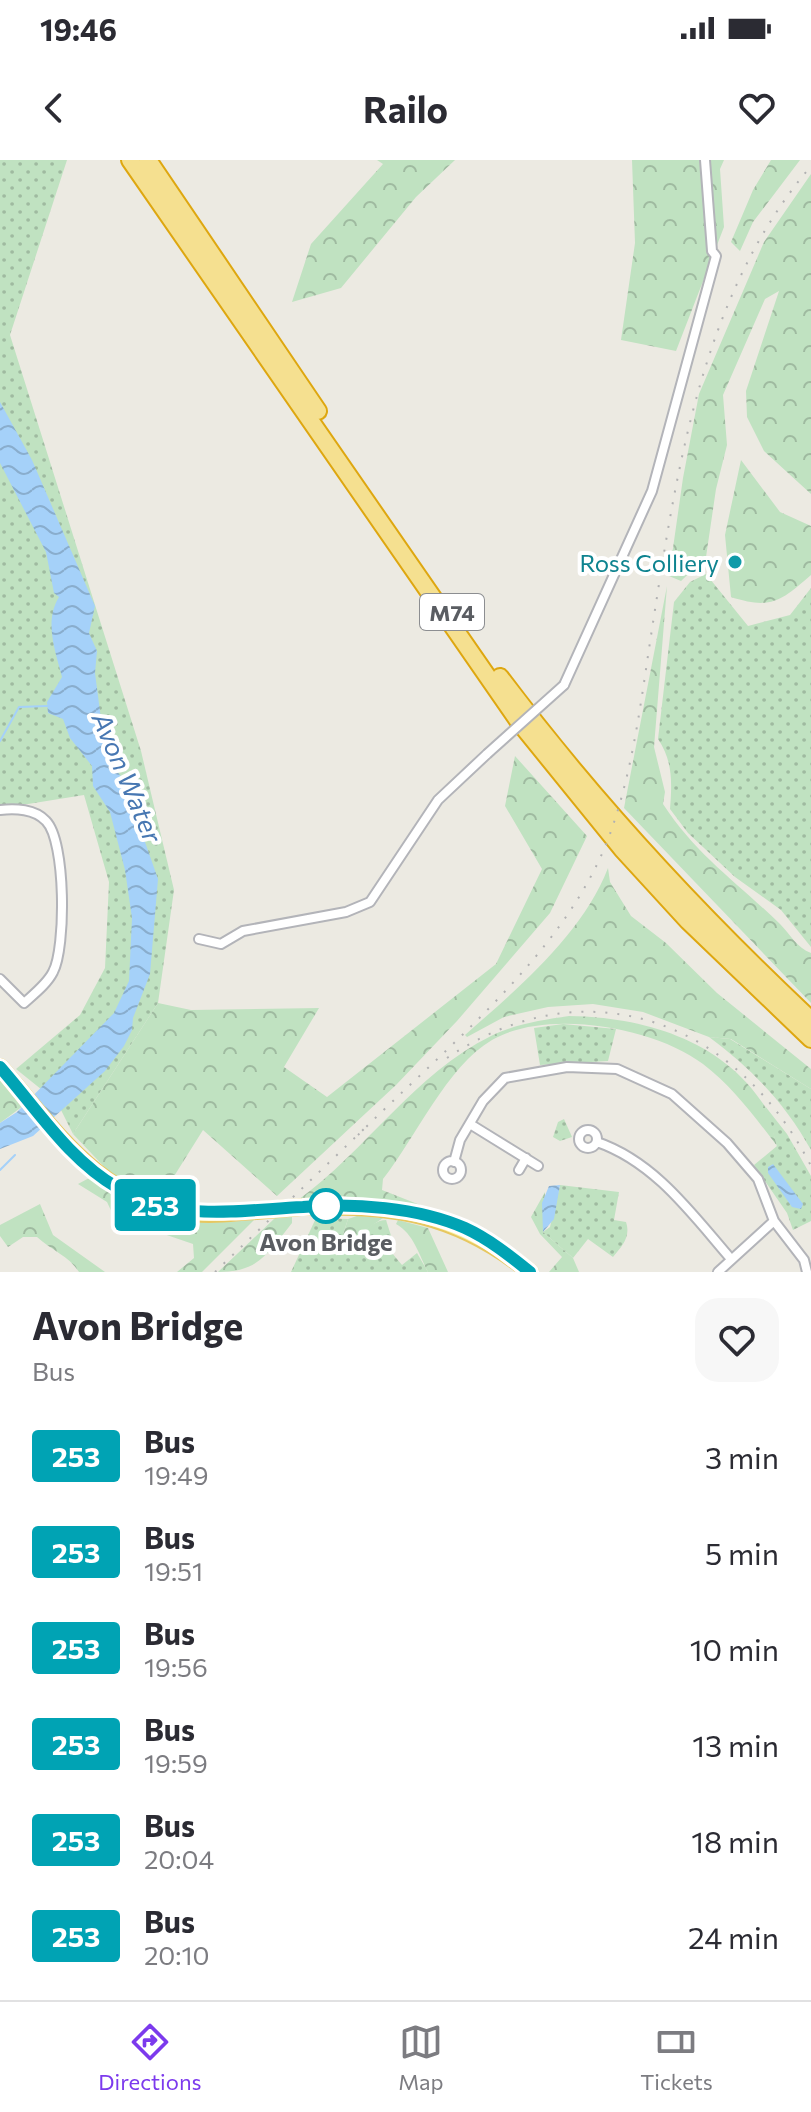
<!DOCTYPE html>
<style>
:root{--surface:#fff;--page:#f7f7f7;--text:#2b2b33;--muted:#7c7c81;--line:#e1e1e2;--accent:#7c3aed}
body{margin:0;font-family:Commissioner,sans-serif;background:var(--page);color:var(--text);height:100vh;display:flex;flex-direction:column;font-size:30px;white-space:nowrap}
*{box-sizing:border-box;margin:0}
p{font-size:26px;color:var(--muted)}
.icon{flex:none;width:44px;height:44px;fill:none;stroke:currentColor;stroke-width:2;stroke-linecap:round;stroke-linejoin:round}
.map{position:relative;height:1112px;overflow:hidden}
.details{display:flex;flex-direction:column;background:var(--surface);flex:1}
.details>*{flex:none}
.badge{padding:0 16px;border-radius:6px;font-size:28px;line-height:52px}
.map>.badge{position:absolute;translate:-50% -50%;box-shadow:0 0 0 4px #fff}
.round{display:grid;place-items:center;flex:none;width:84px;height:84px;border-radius:24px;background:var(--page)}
.summary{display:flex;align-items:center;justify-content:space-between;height:136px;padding:0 32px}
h1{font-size:38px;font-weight:700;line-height:60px}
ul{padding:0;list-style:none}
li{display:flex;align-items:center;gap:24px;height:96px;padding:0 32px}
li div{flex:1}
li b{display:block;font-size:30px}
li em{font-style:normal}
li .badge{min-width:88px;font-weight:700;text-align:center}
.status{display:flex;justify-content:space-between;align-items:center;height:56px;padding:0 40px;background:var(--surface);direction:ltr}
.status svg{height:22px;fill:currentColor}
header{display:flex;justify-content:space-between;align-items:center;height:104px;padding:0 32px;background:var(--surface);font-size:36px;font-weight:700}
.dock{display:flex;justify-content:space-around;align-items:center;height:112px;border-top:2px solid var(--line);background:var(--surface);font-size:22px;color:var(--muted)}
.dock a{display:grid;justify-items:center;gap:4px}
.dock .selected{color:var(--accent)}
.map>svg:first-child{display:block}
.grass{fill:url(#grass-dots)}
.forest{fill:url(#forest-crowns)}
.water{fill:url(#water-waves)}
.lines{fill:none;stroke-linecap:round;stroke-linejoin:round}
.stream{stroke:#a5d1f9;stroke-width:2}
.minor-casing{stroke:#b3b4b9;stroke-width:12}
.primary-casing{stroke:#e7c760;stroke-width:18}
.motorway-casing{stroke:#dea710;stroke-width:20}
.minor{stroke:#fff;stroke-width:8}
.primary{stroke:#f9f0aa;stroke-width:14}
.motorway{stroke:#f5e090;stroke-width:16}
.rail{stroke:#b1b1b2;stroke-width:2;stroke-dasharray:2 10;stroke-linecap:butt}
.minor-bridge-casing{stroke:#b3b4b9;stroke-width:12;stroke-linecap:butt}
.primary-bridge-casing{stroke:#e7c760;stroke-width:18;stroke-linecap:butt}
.minor-bridge{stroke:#fff;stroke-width:8}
.primary-bridge{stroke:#f9f0aa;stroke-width:14}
.line-casing{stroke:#fff;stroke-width:18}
.line{stroke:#00a3b4;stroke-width:12}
.culture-dot{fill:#0f9aa8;stroke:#fff;stroke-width:3}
.stop-dot{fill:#fff;stroke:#00a3b4;stroke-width:4}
.labels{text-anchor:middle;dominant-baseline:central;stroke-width:8;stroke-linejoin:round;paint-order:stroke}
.shield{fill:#fff;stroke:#8c8e91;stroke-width:2}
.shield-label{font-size:22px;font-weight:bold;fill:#5a5d62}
.culture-label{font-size:24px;fill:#0d838f;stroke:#fff;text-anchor:end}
.stop-label{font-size:24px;font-weight:bold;fill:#5a5d62;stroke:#fff}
.water-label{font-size:26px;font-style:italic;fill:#4777b2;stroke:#fff}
</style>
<div class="status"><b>19:46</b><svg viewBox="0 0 49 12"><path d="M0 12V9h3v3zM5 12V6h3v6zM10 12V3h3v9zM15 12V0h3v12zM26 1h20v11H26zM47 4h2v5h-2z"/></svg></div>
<header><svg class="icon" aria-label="back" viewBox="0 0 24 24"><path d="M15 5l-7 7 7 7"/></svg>Railo<svg class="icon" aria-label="heart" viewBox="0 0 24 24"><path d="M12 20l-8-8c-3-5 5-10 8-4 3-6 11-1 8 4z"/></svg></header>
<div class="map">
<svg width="811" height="1112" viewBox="0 0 811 1112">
<defs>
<pattern id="grass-dots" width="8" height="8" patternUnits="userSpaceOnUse" patternTransform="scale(2)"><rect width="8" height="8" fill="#c0e2c1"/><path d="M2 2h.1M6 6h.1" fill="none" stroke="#9fbaa0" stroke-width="1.8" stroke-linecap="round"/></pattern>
<pattern id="forest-crowns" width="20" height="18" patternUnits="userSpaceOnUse" patternTransform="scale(2)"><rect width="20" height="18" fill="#c0e2c1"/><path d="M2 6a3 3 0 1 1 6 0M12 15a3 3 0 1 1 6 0" fill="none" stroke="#9fbaa0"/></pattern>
<pattern id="water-waves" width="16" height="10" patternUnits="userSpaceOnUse" patternTransform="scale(2)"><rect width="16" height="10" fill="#a5d1f9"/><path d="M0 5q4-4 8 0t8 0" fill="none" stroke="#89adcd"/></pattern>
</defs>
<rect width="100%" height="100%" fill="#eceae2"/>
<path class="grass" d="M0 0H67L10 175 141 591 174 730 158 843 73 974 57 942 16 909 80 855 105 808 109 722 84 635 28 644H0Z
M706 414 748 466 790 455 811 428V787L781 750 735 717 688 673 670 649C672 623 673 601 658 579L674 442 690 422Z
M563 864 616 869 608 901 540 905 534 868Z
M709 877 730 879 811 929V990C785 943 752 909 709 877Z
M765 946 787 974 811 1016V1061L793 1070 787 1053 754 1005 777 986Z
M564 959 572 977 560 981 553 977 558 962Z
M560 1025 619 1032 614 1060 626 1062C631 1077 622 1086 613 1097L588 1079 573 1098 543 1072 550 1067Z
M316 1058 348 1059 336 1096C352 1085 369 1060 386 1060L395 1088 392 1093 402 1105 417 1093 428 1112H291Z"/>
<path class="forest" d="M377 0H455L416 37 341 128 292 142 311 84 383 4Z
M632 0H724L720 9 724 67 676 191 621 180 635 83Z
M771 0H800L753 62 740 91 731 82 753 30Z
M811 14V334L764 291 747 257 746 231 779 131 765 139 723 235 727 285 716 329 706 397 681 421 669 416 683 318 699 234 764 82Z
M741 300 780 352 811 366V415C781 441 771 450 731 437L725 375Z
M667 426 654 587 665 632 663 644C697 696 737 722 780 764 790 774 797 788 811 793V843L624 648Z
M515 596 587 676 550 753 457 861 396 925 277 1036 203 970 161 1037 111 1014 73 974 158 843 191 850 319 848 284 907 327 937 496 804 542 709 505 646Z
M608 708 610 722 631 756 666 783 717 833 811 909V929L731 879 709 877 643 852 593 844 548 847 504 857 467 877 465 875C518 828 582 775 608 708Z
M569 856C642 857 721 879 764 945 771 956 773 973 777 986 755 957 732 926 703 904 654 867 547 848 492 880 447 906 415 979 383 1019L382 1030 443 1054 342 1036 298 1040C366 991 414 914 491 876 515 864 542 860 569 856Z
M0 919 23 946 0 963Z
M91 1017C144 1061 188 1066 254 1060L202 1112H177L194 1098 193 1084 114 1057 107 1042 78 1024Z
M545 1032 543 1072 573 1098 579 1112H549L562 1097 540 1074 531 1057Z
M40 1044 53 1075 105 1112H79C69 1096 51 1090 37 1077H23L8 1087 0 1076V1065Z
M357 1056 383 1058 361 1073 347 1097H336L348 1059Z
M292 1057V1063C268 1093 259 1112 218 1112L275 1058Z
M398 1060 428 1068 448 1112H428C419 1095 414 1074 396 1064Z"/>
<path class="water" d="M0 242 32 300 95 446 89 473 97 491 95 513 104 582 110 602 138 639 145 682 158 719 150 814 133 858 132 870 124 886 105 911 33 976 0 989V963L17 952 114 853 129 821 132 758 125 710 110 652 93 626 92 606 70 578 63 559 48 553 47 542 62 517C55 490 44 461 59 437L54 433 46 392 0 303Z
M773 1004 803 1044 801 1049 792 1047 768 1013V1007Z
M560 1025 554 1059 543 1072 542 1043 549 1026Z"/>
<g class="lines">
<path class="stream" d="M0 581 19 547 47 546
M0 1010 15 995"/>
<g class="minor-casing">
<path id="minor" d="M564 525 652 331 716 96 712 91 705 0
M0 650C15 648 35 649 46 661 66 681 66 788 53 812 47 824 34 834 24 843L0 819
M199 779 221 784 243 771 346 752 370 742 438 640 487 594
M470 964 538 1006
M579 979a9 9 0 1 1 18 0a9 9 0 1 1-18 0Z
M597 982C655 1002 692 1054 731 1099
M443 1010a9 9 0 1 1 18 0a9 9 0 1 1-18 0Z
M454 1002 460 980 483 941 505 918 567 907 617 909 672 934 727 983 758 1019 774 1061 804 1100 807 1112
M519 1010 526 998
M718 1112 774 1061"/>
</g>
<g class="primary-casing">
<path id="primary" d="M0 907C57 973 100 1042 194 1053 214 1056 236 1052 256 1051
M301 1047C394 1044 456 1053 530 1112"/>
</g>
<g class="motorway-casing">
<path id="motorway" d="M130 0 519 562 622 689 688 761 811 879
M148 0 318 251
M500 517C593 641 698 754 811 860"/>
</g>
<use href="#minor" class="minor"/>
<use href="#primary" class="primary"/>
<use href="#motorway" class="motorway"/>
<path class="rail" d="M447 898C587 803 738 862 811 1006
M358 975C444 889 561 797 607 682 633 614 641 540 652 469 677 308 702 134 811 6
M215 1112 365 968"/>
<g class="minor-bridge-casing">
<path id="minor-bridge" d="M487 594 564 525"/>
</g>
<g class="primary-bridge-casing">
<path id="primary-bridge" d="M256 1051 301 1047"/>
</g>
<use href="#minor-bridge" class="minor-bridge"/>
<use href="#primary-bridge" class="primary-bridge"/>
</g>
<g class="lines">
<g class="line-casing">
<path id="line" d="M0 907C37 949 69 1000 118 1028 177 1063 239 1050 303 1047 354 1043 417 1047 465 1068 489 1079 510 1096 530 1112"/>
</g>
<use href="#line" class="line"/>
</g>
<circle class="culture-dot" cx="735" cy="402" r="8"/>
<circle class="stop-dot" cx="326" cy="1046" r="16"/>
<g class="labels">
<rect class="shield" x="420" y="434" width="64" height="36" rx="6"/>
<g class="shield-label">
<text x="452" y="452">M74</text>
</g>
<g class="culture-label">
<text x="719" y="402">Ross Colliery</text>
</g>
<g class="stop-label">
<text x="326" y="1081">Avon Bridge</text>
</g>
<g class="water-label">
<text transform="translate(128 617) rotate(67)">Avon Water</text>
</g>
</g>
</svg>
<b class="badge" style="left:155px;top:1045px;background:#00a3b4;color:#fff">253</b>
</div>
<section class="details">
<div class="summary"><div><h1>Avon Bridge</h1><p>Bus</p></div><a class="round"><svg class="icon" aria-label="heart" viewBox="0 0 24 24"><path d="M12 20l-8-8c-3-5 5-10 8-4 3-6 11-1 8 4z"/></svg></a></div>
<ul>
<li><span class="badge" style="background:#00a3b4;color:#fff">253</span><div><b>Bus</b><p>19:49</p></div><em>3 min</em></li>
<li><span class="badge" style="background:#00a3b4;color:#fff">253</span><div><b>Bus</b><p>19:51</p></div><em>5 min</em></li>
<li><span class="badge" style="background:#00a3b4;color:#fff">253</span><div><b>Bus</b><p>19:56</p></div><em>10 min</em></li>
<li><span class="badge" style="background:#00a3b4;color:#fff">253</span><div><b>Bus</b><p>19:59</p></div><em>13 min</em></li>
<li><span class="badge" style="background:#00a3b4;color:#fff">253</span><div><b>Bus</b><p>20:04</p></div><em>18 min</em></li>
<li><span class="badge" style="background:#00a3b4;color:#fff">253</span><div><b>Bus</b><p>20:10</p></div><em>24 min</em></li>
</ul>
</section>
<nav class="dock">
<a class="selected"><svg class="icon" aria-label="directions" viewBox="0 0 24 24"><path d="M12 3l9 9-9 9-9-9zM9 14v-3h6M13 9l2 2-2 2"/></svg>Directions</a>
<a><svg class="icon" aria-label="map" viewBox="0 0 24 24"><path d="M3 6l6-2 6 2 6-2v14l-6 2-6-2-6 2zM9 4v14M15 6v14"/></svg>Map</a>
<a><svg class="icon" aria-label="tickets" viewBox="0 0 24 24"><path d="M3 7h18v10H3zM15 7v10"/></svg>Tickets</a>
</nav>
